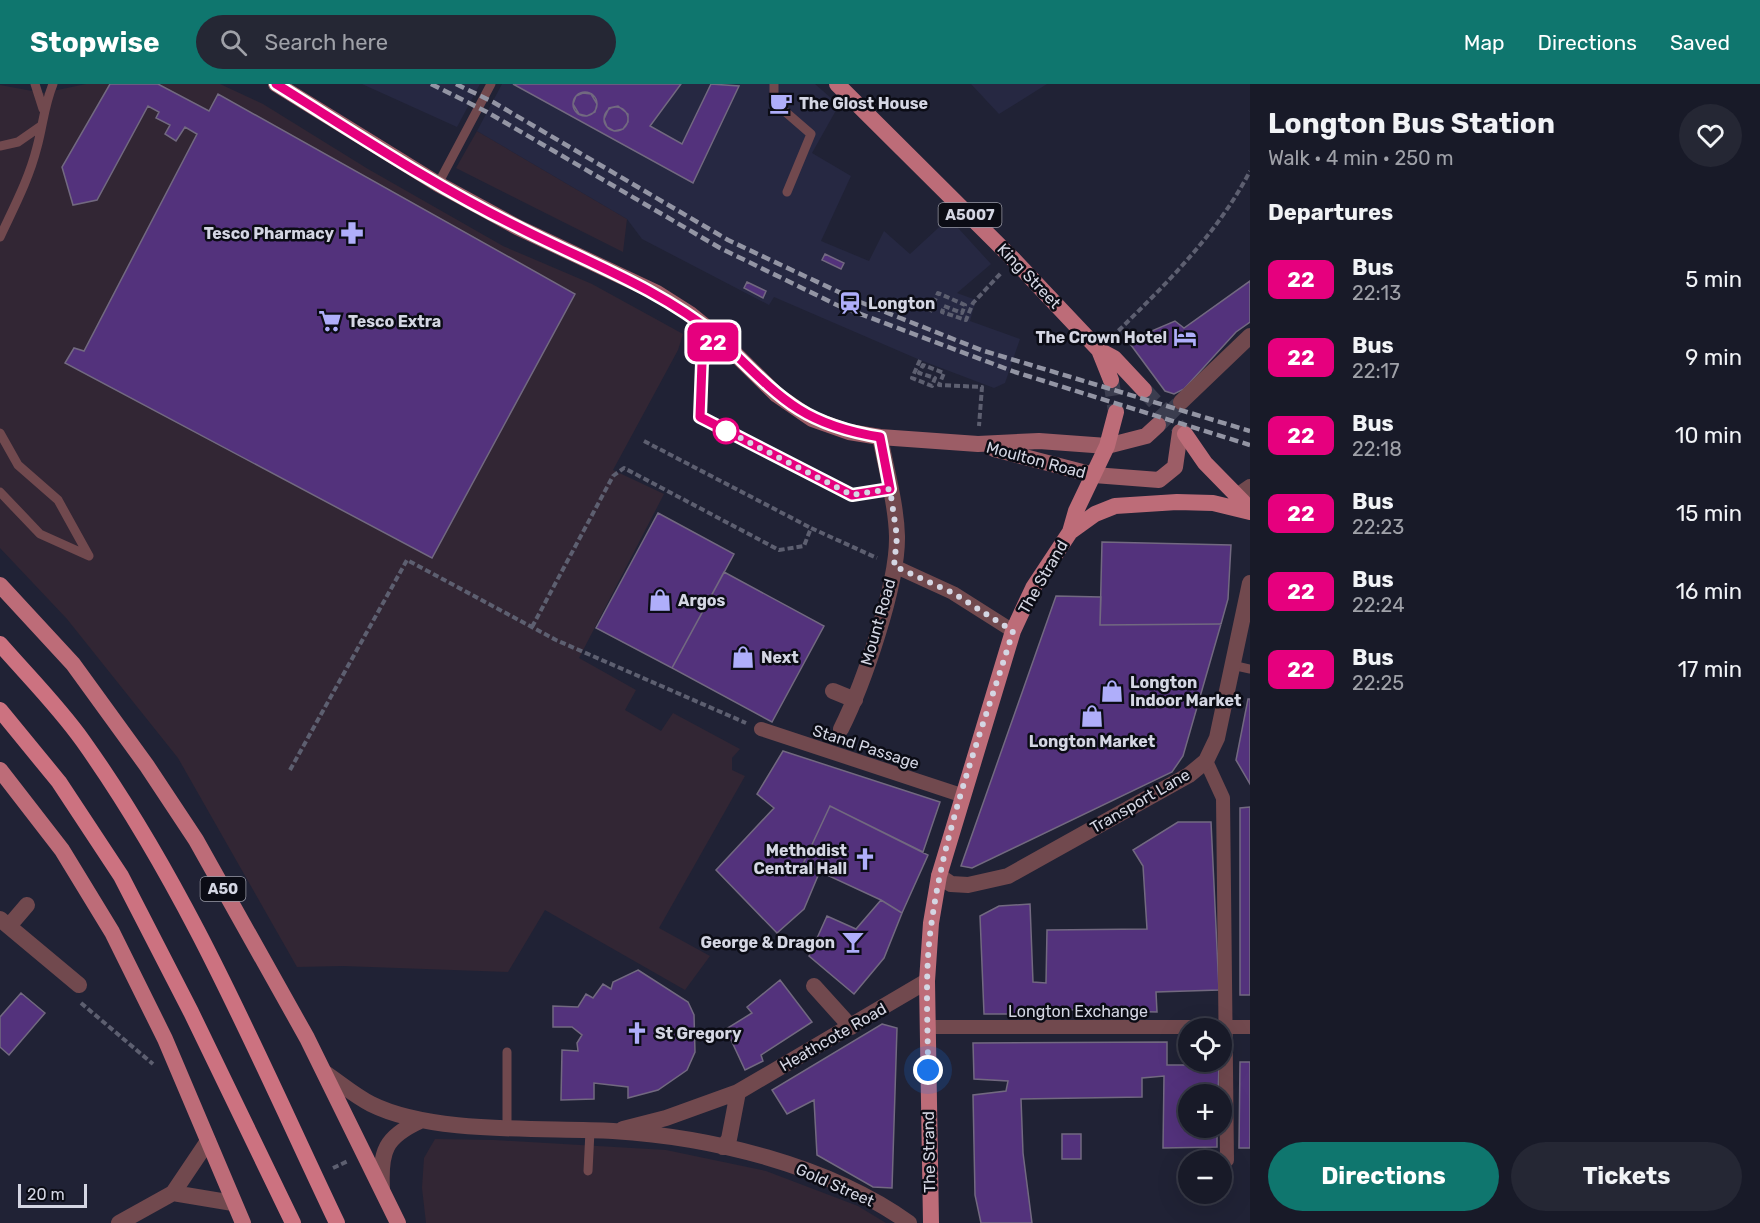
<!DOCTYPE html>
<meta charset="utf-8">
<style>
:root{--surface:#181a28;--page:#252734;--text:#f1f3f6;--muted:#9fa1a8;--line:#363845;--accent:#0f766e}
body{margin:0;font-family:Rubik,sans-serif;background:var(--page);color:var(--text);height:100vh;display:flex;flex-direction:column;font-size:22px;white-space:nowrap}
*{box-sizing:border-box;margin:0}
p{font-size:20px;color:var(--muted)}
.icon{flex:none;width:33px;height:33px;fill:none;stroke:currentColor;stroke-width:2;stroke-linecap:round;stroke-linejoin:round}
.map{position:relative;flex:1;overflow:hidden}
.details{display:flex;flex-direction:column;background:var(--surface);width:510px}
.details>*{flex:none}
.badge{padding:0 12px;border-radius:9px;font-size:21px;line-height:39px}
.controls{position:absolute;left:1178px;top:934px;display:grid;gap:12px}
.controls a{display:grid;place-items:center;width:54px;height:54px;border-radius:50%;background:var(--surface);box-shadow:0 6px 24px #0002,0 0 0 2px var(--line);font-size:30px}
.scale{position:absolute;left:18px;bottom:15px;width:69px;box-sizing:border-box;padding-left:6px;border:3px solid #d4d6e3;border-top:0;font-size:16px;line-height:21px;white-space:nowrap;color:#d4d6e3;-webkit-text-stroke:4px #0b0c15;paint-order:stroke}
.you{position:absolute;width:30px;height:30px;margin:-15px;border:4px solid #fff;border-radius:50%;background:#1a73e8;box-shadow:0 0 0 9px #1a73e833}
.map>.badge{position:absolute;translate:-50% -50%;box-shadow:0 0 0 3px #fff}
h2{padding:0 18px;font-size:22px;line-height:54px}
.round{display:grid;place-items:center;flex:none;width:63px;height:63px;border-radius:32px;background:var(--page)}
.head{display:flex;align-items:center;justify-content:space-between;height:102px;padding:0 18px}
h1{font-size:28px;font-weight:700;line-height:45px}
.button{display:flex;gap:12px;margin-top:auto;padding:12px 18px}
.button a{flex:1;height:69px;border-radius:36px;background:var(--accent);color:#fff;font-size:24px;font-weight:700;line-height:69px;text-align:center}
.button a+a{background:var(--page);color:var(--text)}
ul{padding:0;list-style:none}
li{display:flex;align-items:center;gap:18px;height:78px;padding:0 18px}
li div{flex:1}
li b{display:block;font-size:22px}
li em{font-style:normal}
li .badge{min-width:66px;font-weight:700;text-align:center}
header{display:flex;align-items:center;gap:36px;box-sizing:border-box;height:84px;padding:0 30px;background:var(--accent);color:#fff}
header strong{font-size:28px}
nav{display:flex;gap:33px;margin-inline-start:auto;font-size:21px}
.search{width:420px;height:54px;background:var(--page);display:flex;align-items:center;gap:15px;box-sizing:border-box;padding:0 21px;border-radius:33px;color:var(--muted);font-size:22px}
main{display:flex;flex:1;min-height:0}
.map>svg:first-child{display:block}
.commercial{fill:#322634}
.built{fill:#262842}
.building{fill:#53327c;stroke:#726980;stroke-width:1.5;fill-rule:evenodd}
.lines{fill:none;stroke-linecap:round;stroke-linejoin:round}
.tertiary-tunnel{stroke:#3b3d4f;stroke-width:16;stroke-dasharray:16 8;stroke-linecap:butt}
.secondary-tunnel{stroke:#3b3d4f;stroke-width:16;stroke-dasharray:16 8;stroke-linecap:butt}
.primary-tunnel{stroke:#3b3d4f;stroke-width:16;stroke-dasharray:16 8;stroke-linecap:butt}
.path{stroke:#5d5f70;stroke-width:4;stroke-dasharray:6 3;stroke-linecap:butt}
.service{stroke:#71494e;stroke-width:9}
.pedestrian{stroke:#71494e;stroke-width:14}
.minor{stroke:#71494e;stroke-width:16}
.tertiary{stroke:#71494e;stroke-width:16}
.secondary{stroke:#9c5d66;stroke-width:16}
.primary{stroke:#bd6c78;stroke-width:16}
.trunk{stroke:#cc7280;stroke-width:16}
.rail{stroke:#9395a4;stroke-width:4.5;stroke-dasharray:9 4.5;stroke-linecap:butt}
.line-casing{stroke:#fff;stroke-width:14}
.line{stroke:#e6007e;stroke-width:9}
.walk{stroke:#d4d6e3;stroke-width:6;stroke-dasharray:0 10.8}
.stop-dot{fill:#fff;stroke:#e6007e;stroke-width:3}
.labels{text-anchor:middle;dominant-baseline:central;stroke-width:5;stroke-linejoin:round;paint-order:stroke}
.shield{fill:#0b0c15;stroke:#9899a5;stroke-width:1.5}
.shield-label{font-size:15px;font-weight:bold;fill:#d4d6e3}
.poi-label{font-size:16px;font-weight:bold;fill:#d4d6e3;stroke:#0b0c15;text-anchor:start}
.street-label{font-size:16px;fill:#d4d6e3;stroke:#0b0c15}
</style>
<header>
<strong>Stopwise</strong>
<div class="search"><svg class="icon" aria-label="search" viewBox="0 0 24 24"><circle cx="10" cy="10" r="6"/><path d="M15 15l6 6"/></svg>Search here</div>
<nav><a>Map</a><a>Directions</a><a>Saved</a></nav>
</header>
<main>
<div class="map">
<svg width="1250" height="1139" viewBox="0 0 1250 1139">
<rect width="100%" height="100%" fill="#202235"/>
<path class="commercial" d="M86 0H220L263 20 368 85 503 162 592 200 683 250 678 266 613 386 664 410 579 574 636 606 625 626 661 647 673 629 740 665 732 674V686L745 692 659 844 710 872 685 906 545 826 508 888 343 882 297 883 178 674 67 535 0 464V1L43 9Z
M477 47 627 135 623 168 456 84Z
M435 1055 494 1056 666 1066 766 1087 858 1122 886 1139H426L422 1104 424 1074Z"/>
<path class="built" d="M362 0H480L457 43Z
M502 0H815L839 21 812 69 851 92 821 157 869 177 884 147 910 170 949 134 991 180 957 209 976 216 970 237 1020 255 1005 299 994 304 920 276 774 213 769 221 642 155 627 135 477 47Z
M971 0H1047L999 30Z"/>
<path class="building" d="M110 0H158L209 27 218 10 575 210 432 474 65 279 74 264 84 267 197 50 185 43 176 57 165 50 170 41 156 34 159 28 148 22 97 116 73 121 62 83Z
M513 0H681L650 42 682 60 711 0 739 2 693 99ZM583 9 591 10 597 20 595 28 587 32 579 30 573 20 576 12ZM618 22 628 30V38L623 45 614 47 607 43 604 35 609 24Z
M573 20a12 12 0 1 1 24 0a12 12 0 1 1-24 0Z
M604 35a12 12 0 1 1 24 0a12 12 0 1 1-24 0Z
M825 170 844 179 841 185 822 176Z
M1250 197V238L1236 248 1184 305 1174 310 1165 307 1128 257 1175 237 1184 244Z
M747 198 766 207 763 214 744 204Z
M658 429 734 470 672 584 596 544Z
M1102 458 1231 461 1228 515 1221 540 1100 541Z
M724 488 824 542 772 638 672 584Z
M1056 512 1101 513 1100 541 1221 540 1183 672 1172 688 972 784 961 782Z
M1248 615H1250V700L1236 676Z
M783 667 940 718 923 768 830 722 803 780 820 787 804 825 777 849 716 786 774 724 757 710Z
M830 722 928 771 902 829 881 816 803 780Z
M1250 723V911H1240V724Z
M1178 738H1211L1219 906 1156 908 1157 928 1033 925V930H984L980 832 999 822 1030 820 1033 898 1046 899 1047 846 1147 845 1143 782 1133 766Z
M881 816 902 829 884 874 854 910 809 872 827 832 856 845Z
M638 886 688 918 694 931 695 968 687 986 658 1006 628 1014V1003L594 999V1015L561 1016 562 966 578 967 577 959 582 951 572 943H553V922L578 923 586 910 593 914 603 900 611 905 613 898Z
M780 896 812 938 761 971 763 977 745 986 726 945 752 929 747 923Z
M21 909 45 929 9 971 0 963V933Z
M882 940 897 944 892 1104 873 1103 817 1071 814 1016 787 1030 772 1006Z
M1167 958V981H1219L1218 1011H1188V1044H1217V1063L1163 1064 1164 992 1142 994V1013L1021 1015 1023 1069 1032 1139H981L975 1111 973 1011 1006 1007 1008 997 974 995 973 959Z
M1240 978H1250V1064H1239Z
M1062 1050H1081V1075H1062Z"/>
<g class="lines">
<path class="tertiary-tunnel" d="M1167 332 1181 318"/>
<path class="secondary-tunnel" d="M1158 341 1167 332"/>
<path class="primary-tunnel" d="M1111 296 1116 328
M1144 306 1185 350"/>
<path class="path" d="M930 228 938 209 965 221 962 229 944 222 942 228 966 236 973 219 1001 189
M1112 253C1163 203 1217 151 1250 87
M920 276 912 294 932 302 935 294 919 289 923 281 944 289 939 301 982 303 979 342
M644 357 811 444
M532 543 613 392 624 384 779 466 804 462 811 444 877 474
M290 686 407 476 556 556 746 639
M81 919 153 980
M333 1084 348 1077"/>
<path class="service" d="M35 0 43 25
M774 0V18L811 50 787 108
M0 62 18 58 41 42
M438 100 491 0
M0 153C14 123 29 95 37 63 43 41 44 22 53 0
M717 252 702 279 700 333 852 411 890 405
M0 349 18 381 58 416 89 472
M0 408 40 450 89 472
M1232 581 1250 585
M507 968V1043
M588 1087 590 1047"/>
<path class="pedestrian" d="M894 482 953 509 1013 547
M761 645 961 711
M1206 677 1223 714 1227 1076
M928 943H1250"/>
<path class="minor" d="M833 607 855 616
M841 645C863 601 898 501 897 452 896 419 886 385 880 353
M939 792 951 800 968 801 1008 792 1189 691 1206 677 1217 654 1250 499
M0 835 79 901
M9 842 27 821
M814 902 851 943"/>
<path class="tertiary" d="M1181 318 1250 252
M1237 412 1250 403
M325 989C340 999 355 1012 371 1020 433 1051 543 1043 613 1047 711 1053 828 1081 909 1139
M623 1045 666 1034 738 1008 927 897
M723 1063 729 1055 738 1008
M382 1105C380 1067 385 1053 420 1037
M173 1109 233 1119
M119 1139 173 1109 208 1057"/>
<path class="secondary" d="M276 0 438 100 517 143 657 209 690 230 717 252 777 311 812 335 849 348 880 353 978 360 1039 357 1107 362 1146 352 1158 341
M994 365 1094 391 1159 396 1175 383 1180 348"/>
<path class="primary" d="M837 0 1014 176 1099 266 1114 274 1144 306
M1099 266 1111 296
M1185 350 1205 379 1250 425
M1070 448 1095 430 1115 422 1177 418 1213 419 1250 428
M0 501 73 580 147 682 196 756 307 954 398 1139
M0 686 62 766 112 848 165 955 243 1139
M931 1139 927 897 931 839 939 792 1013 547 1033 504 1070 448 1076 427 1107 362 1116 328"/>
<path class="trunk" d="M0 560C28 592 59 623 83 657 189 806 259 975 337 1139
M0 626 59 698 121 792 191 928 293 1139"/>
<path class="rail" d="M431 0 487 28 720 164 839 222 1015 288 1250 361
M456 0 493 18 728 156 860 218 981 266 1250 347"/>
</g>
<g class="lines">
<g class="line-casing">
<path id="line" d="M276 0C355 49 434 102 518 143 586 178 657 203 717 252L702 279 700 333 852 411 890 405 880 353C806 341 783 317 732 267"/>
</g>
<use href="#line" class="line"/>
<path class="walk" d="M726 347 719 343 852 411 890 405 897 453 894 482 953 509 1013 547C984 642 946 737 932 836 924 886 928 936 928 986"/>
</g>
<defs>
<g id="cafe-bare" transform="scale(1.8)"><path d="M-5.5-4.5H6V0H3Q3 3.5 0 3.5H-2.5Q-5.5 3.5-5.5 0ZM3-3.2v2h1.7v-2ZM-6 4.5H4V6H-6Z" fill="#afaefa" stroke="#0b0c15" stroke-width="2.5" paint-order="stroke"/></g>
<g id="pharmacy-bare" transform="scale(1.8)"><path d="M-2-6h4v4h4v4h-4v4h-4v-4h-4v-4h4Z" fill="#afaefa" stroke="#0b0c15" stroke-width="2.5" paint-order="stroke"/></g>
<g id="station-bare" transform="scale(1.8)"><path d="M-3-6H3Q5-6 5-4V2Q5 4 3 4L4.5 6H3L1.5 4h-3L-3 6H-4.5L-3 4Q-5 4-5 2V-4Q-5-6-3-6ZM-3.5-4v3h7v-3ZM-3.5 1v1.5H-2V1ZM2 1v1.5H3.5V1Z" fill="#afaefa" stroke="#0b0c15" stroke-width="2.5" paint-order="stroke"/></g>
<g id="supermarket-bare" transform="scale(1.8)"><path d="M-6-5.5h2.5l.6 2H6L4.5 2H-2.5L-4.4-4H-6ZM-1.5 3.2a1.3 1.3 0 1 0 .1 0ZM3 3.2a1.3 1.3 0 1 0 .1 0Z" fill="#afaefa" stroke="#0b0c15" stroke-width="2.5" paint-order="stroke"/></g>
<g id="hotel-bare" transform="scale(1.8)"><path d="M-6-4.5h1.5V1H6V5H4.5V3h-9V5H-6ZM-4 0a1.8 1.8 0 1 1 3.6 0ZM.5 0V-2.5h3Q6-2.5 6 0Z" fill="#afaefa" stroke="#0b0c15" stroke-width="2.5" paint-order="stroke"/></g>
<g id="shop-bare" transform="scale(1.8)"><path d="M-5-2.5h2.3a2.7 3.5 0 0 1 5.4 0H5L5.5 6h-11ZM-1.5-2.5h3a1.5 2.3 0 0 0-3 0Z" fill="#afaefa" stroke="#0b0c15" stroke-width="2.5" paint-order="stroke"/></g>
<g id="church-bare" transform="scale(1.8)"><path d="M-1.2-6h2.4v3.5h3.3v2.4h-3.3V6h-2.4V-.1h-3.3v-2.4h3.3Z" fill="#afaefa" stroke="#0b0c15" stroke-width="2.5" paint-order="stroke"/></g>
<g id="bar-bare" transform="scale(1.8)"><path d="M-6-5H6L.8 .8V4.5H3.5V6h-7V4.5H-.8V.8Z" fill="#afaefa" stroke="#0b0c15" stroke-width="2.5" paint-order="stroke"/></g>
</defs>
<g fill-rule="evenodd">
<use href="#cafe-bare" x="781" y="19"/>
<use href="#pharmacy-bare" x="352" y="149"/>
<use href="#station-bare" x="850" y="219"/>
<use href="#supermarket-bare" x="330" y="237"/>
<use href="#hotel-bare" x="1185" y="253"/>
<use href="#shop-bare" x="660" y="516"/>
<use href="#shop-bare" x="743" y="573"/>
<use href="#shop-bare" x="1112" y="607"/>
<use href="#shop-bare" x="1092" y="632"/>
<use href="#church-bare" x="865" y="775"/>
<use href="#bar-bare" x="853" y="858"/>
<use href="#church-bare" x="637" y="949"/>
</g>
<circle class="stop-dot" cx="726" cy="347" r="12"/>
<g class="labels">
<g class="shield">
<rect x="938.5" y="119" width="63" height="24" rx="4.5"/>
<rect x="200.5" y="793" width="45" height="24" rx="4.5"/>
</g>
<g class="shield-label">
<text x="970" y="131">A5007</text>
<text x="223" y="805">A50</text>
</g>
<g class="poi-label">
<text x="799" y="19">The Glost House</text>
<text x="334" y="149" text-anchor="end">Tesco Pharmacy</text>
<text x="868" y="219">Longton</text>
<text x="348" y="237">Tesco Extra</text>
<text x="1167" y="253" text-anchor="end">The Crown Hotel</text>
<text x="678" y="516">Argos</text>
<text x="761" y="573">Next</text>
<text x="1130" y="598">Longton<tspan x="1130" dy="18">Indoor Market</tspan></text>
<text x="1092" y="657" text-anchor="middle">Longton Market</text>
<text x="847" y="766" text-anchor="end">Methodist<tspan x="847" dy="18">Central Hall</tspan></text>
<text x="835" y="858" text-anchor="end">George &amp; Dragon</text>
<text x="655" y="949">St Gregory</text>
</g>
<g class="street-label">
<text transform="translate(1029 192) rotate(46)">King Street</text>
<text transform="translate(1036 376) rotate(15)">Moulton Road</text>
<text transform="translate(1043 493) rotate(-60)">The Strand</text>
<text transform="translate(878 538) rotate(-74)">Mount Road</text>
<text transform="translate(866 663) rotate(18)">Stand Passage</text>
<text transform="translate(1140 717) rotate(-30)">Transport Lane</text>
<text x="1078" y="927">Longton Exchange</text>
<text transform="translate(833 953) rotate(-30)">Heathcote Road</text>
<text transform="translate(929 1068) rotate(-91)">The Strand</text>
<text transform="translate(835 1101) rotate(24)">Gold Street</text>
</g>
</g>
</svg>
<div class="controls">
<a><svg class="icon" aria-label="locate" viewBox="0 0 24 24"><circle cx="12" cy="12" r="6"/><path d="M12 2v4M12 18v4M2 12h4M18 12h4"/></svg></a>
<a>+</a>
<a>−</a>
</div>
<div class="scale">20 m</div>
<div class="you" style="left:928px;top:986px"></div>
<b class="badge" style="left:713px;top:258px;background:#e6007e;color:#fff">22</b>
</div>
<section class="details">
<div class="head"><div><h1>Longton Bus Station</h1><p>Walk · 4 min · 250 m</p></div><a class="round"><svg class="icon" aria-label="heart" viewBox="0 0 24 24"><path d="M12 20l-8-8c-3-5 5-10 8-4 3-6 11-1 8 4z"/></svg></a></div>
<h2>Departures</h2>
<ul>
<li><span class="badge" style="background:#e6007e;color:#fff">22</span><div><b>Bus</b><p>22:13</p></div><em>5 min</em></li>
<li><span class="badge" style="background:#e6007e;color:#fff">22</span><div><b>Bus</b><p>22:17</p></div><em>9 min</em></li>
<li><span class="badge" style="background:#e6007e;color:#fff">22</span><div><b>Bus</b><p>22:18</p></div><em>10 min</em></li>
<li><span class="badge" style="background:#e6007e;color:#fff">22</span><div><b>Bus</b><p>22:23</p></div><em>15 min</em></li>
<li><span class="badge" style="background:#e6007e;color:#fff">22</span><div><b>Bus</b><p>22:24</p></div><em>16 min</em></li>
<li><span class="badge" style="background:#e6007e;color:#fff">22</span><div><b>Bus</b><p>22:25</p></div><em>17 min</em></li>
</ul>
<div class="button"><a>Directions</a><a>Tickets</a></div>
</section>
</main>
